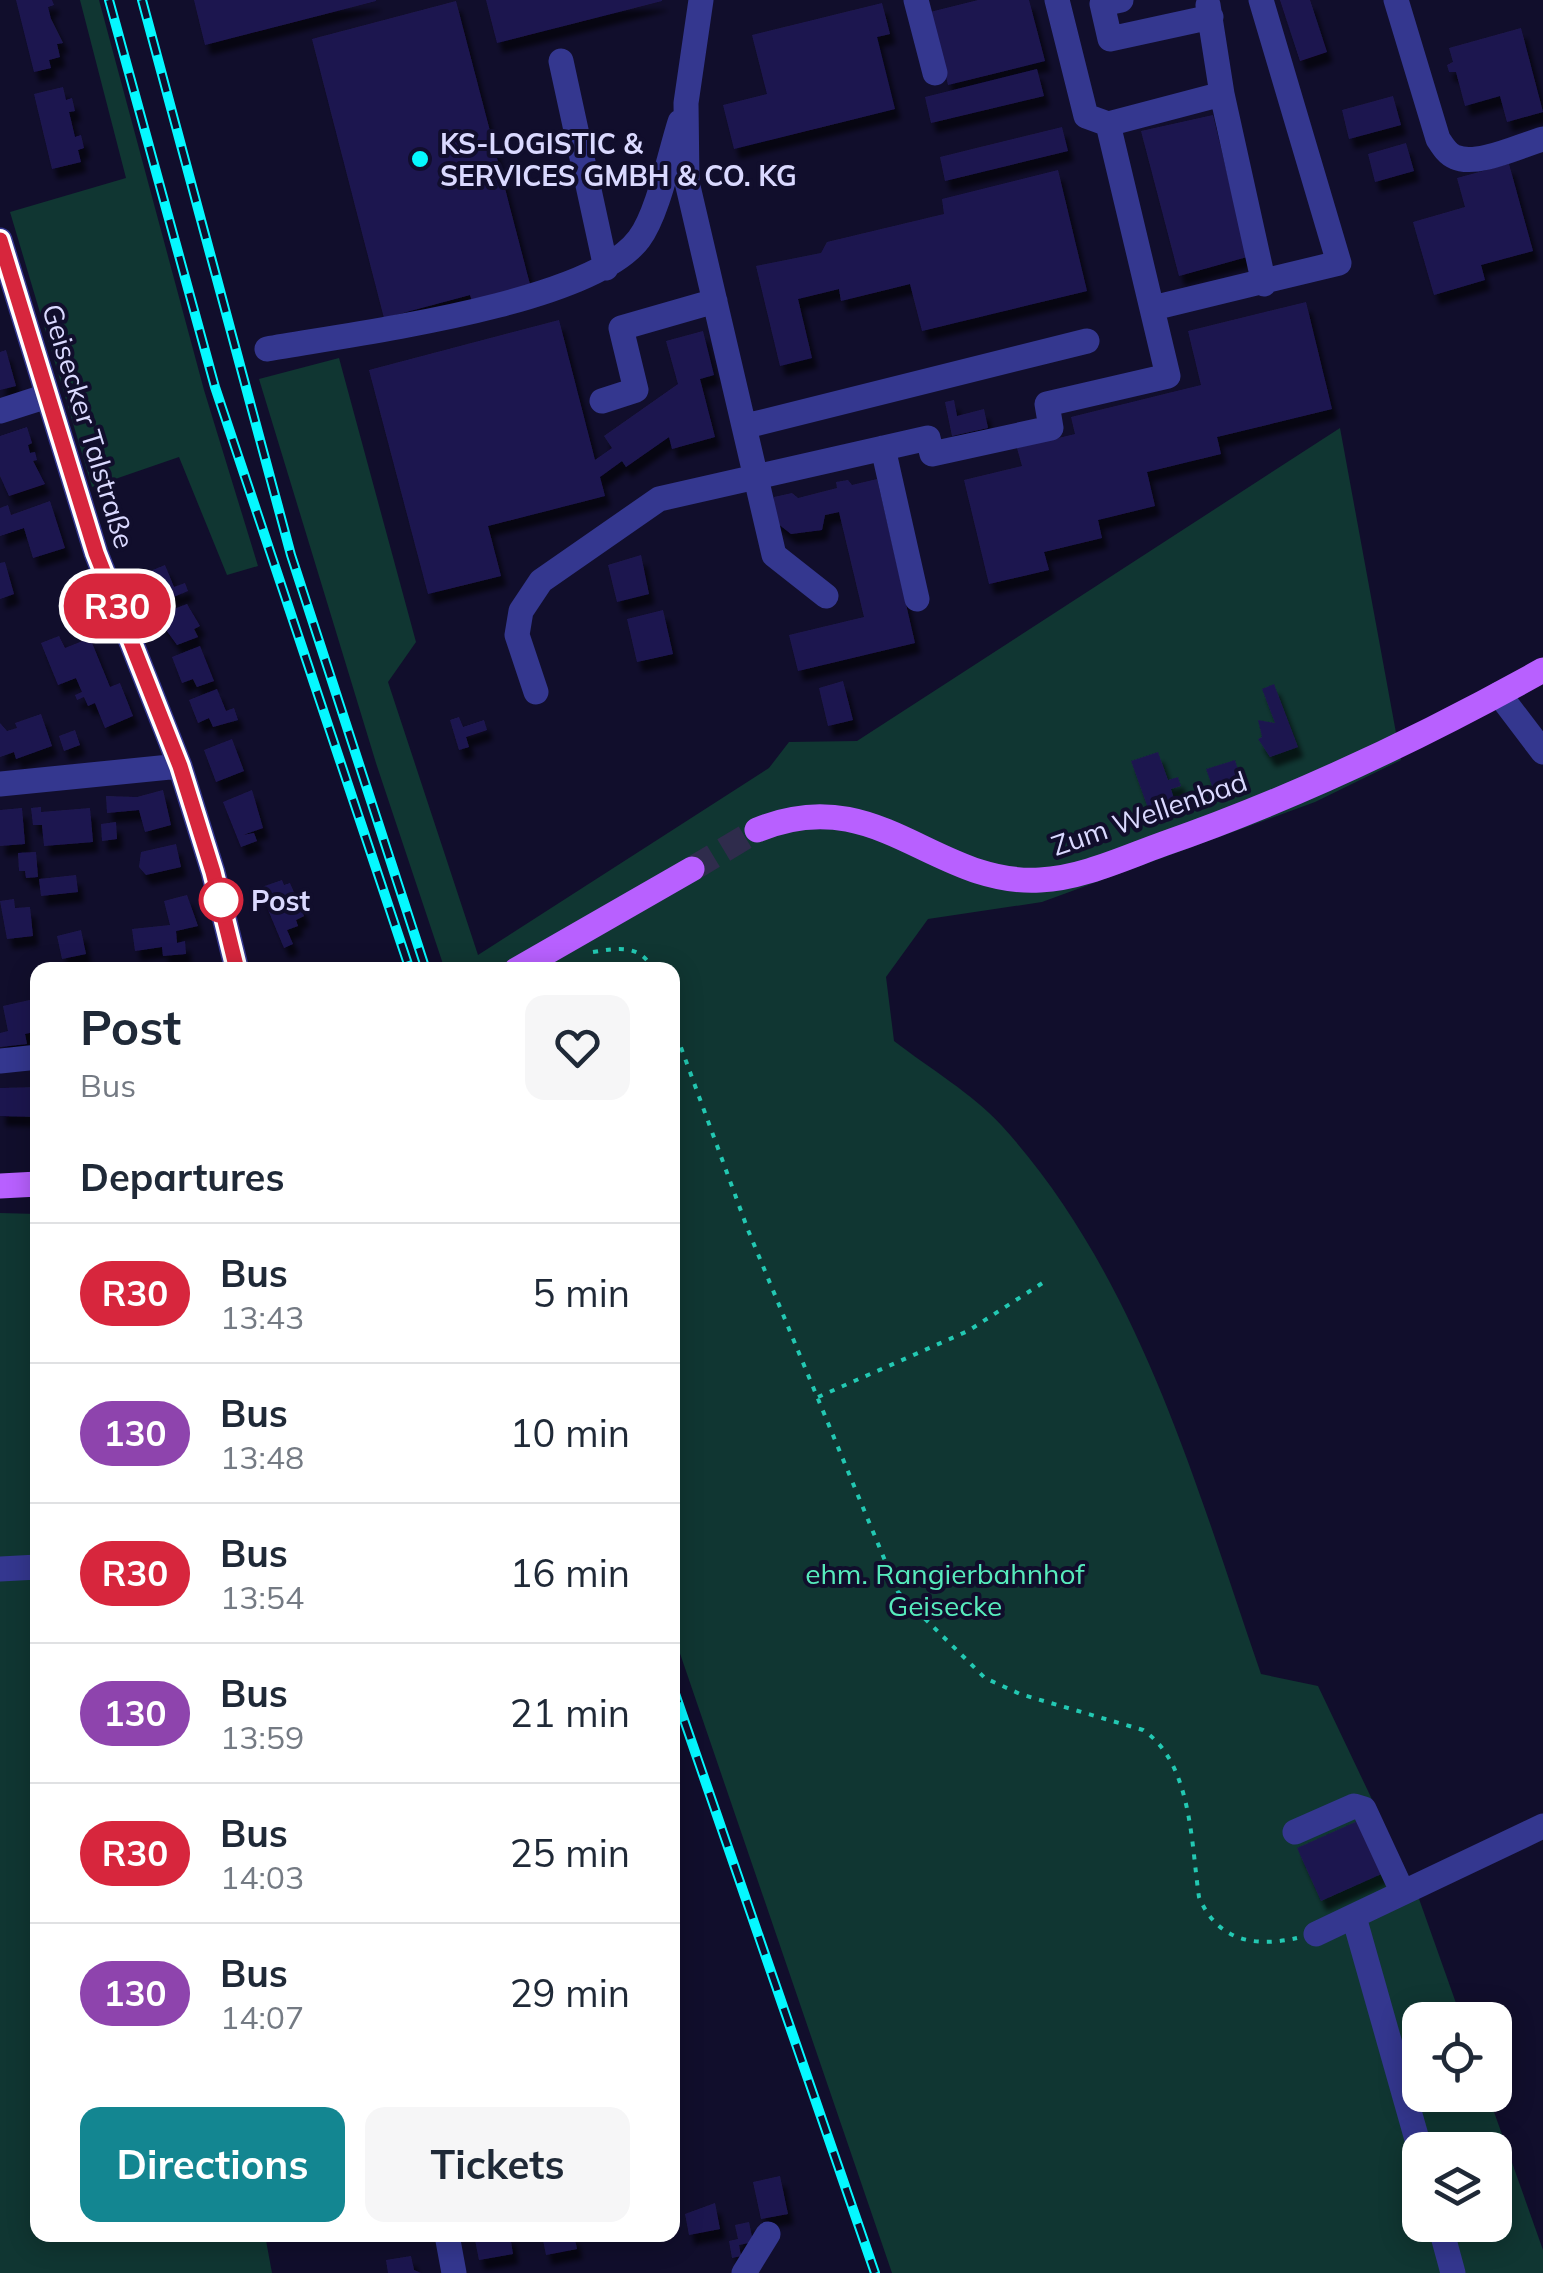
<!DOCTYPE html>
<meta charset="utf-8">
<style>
:root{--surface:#fff;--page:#f6f6f7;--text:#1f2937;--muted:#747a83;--line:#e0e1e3;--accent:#138691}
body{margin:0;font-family:Mulish,sans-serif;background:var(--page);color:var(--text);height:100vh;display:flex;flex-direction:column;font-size:38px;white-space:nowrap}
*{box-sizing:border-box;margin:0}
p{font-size:32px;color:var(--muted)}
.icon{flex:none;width:55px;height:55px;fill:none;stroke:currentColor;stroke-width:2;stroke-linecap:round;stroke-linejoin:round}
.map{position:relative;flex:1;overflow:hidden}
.details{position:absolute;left:30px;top:962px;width:650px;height:1280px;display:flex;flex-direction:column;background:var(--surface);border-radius:20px;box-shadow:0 5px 25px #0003}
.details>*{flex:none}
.badge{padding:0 20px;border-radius:32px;font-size:35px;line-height:65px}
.controls{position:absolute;left:1402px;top:2002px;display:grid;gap:20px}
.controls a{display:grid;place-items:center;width:110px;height:110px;border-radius:20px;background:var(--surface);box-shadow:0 5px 25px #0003;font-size:50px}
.map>.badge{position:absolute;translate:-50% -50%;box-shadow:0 0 0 5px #fff}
h2{padding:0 50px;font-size:38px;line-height:90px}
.round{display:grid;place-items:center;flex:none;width:105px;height:105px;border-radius:20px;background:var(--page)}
.overview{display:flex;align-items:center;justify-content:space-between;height:170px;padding:0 50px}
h1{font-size:48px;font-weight:700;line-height:75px}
.action{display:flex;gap:20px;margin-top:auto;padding:20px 50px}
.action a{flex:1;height:115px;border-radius:20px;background:var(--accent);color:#fff;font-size:40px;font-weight:700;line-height:115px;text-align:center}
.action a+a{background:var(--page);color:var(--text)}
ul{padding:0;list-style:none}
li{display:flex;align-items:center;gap:30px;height:140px;padding:0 50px;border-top:2px solid var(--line)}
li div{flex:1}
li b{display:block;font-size:38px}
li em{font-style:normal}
li .badge{min-width:110px;font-weight:700;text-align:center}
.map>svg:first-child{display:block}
.green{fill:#103632;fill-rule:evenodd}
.building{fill:#1f184f;filter:url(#shadow)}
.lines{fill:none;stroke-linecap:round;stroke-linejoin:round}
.major-tunnel{stroke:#2f2c4c;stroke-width:25;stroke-dasharray:25 12;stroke-linecap:butt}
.path{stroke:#23c9b3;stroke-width:4;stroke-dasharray:5 8;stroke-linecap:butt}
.minor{stroke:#34378f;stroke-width:25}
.major{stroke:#b860ff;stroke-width:25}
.rail-casing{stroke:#05f8ff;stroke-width:10}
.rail{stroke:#110e2c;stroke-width:6;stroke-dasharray:19;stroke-linecap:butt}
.line-casing{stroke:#fff;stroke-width:22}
.line{stroke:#d7263d;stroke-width:15}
.poi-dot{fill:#05f8ff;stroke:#110e2c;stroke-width:4}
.stop-dot{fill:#fff;stroke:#d7263d;stroke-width:5}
.labels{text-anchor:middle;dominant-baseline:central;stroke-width:8;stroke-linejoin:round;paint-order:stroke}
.poi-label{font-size:28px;font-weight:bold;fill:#dad9ff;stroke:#110e2c;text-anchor:start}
.street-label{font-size:28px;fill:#dad9ff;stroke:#110e2c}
.stop-label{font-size:28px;font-weight:bold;fill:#dad9ff;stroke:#110e2c;text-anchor:start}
.park-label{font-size:28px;fill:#57ecbd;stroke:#110e2c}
</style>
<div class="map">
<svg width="1543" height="2273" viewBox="0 0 1543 2273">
<defs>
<filter id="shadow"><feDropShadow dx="5.5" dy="10" stdDeviation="2.5" flood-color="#0009"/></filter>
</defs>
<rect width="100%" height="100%" fill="#110e2c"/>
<path class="green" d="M80 0H99L204 390 258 566 227 575 179 457 92 487 10 212 126 178Z
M339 358 416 642 388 682 478 955 769 768 789 742 857 741 1340 428 1401 760 1315 802 1042 902 928 919 886 977 894 1041C929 1068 973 1094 1002 1126 1139 1277 1196 1486 1261 1674L1318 1686 1418 1896 1462 2020H1420V2095H1488L1543 2250V2273H892L673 1633 672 970H445L376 763 259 379ZM1420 2150H1495V2225H1420Z
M0 1213 38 1214V2235H265L272 2273H0Z"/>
<path class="building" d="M16 0H52L54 5 48 7 51 19 63 43 57 44 60 57 49 60 51 68 34 72Z
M194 0H376V1L205 45Z
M486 0H662V1L497 43Z
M978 0H1029L1045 61 948 85 930 12Z
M1280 0H1310L1327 52 1300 61Z
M456 1 532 292 474 308 470 295 384 318 312 39Z
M882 3 890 34 877 37 895 109 734 149 723 105 767 94 752 35Z
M1521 28 1543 112 1507 122 1500 96 1465 106 1456 72H1449L1447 65 1453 62 1449 48Z
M1037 69 1044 96 931 123 925 97Z
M63 87 66 100 72 98 75 111 69 112 75 137 81 135 84 148 78 150 81 162 52 169 34 94Z
M1393 96 1401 125 1349 139 1342 110Z
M1213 115 1247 257 1179 276 1141 131Z
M1062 127 1068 151 945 181 940 157Z
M1406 143 1414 171 1375 182 1368 154Z
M1509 164 1533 251 1481 265 1485 280 1434 295 1413 222 1465 207 1457 178Z
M1058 170 1087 291 922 331 910 284 841 301 839 289 798 299 812 358 780 366 756 266 821 253 827 242 944 214 942 199Z
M1306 302 1332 409 1217 437 1221 454 1147 472 1155 506 1098 520 1102 538 1044 552 1049 570 989 584 964 480 1022 466 1017 448 1075 434 1071 417 1201 385 1188 331Z
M559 320 595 460 612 448 604 436 678 384 666 341 703 331 714 375 700 379 715 437 672 449 669 437 626 467 622 461 600 477 605 496 488 526 501 576 428 594 369 370Z
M6 350 16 386 0 390V352Z
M954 400 957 416 984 409 988 428 952 436 945 402Z
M27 427 32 443 28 445 30 453 35 452 37 460 33 461 45 484 9 496 0 476V436Z
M877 479 915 643 798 671 789 635 864 617 839 512 825 515 822 530 791 534 772 519 774 497 792 493 798 498 837 488 836 482 848 480 852 485Z
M50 501 65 548 33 558 24 528 0 536V508L8 505 11 515Z
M641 555 649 594 617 602 608 565Z
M5 562 14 594 0 599V563Z
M165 565 174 587 185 583 188 591 166 600 163 592 149 597 143 574Z
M187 604 200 626 194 629 198 637 177 645 156 616Z
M663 610 673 654 637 662 627 619Z
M59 636 65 648 90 638 110 687 120 683 133 716 105 728 95 703 88 706 84 697 77 700 75 695 82 692 76 678 58 685 41 643Z
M200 646 214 681 197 687 193 679 182 683 172 657Z
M843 681 853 720 828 726 819 688Z
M1274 684 1298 747 1270 757 1258 739 1262 737 1258 720 1275 723 1262 689Z
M217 689 226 711 234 708 238 720 213 727 209 718 198 723 189 700Z
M41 714 52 746 16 759 14 752 0 757V723L7 731 17 728 15 723Z
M459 717 463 727 484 720 487 730 466 737 469 747 459 750 450 720Z
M75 730 80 745 64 751 59 736Z
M232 739 244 771 216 782 204 750Z
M1158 752 1168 780 1178 777 1181 786 1171 789 1175 802 1149 811 1131 761Z
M1235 760 1241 779 1213 789 1206 769Z
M163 790 171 825 145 832 139 810 107 813 106 796 137 797Z
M252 790 263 828 243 835 254 833 257 841 241 847 223 802Z
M41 807V812L90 808 93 842 44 846 42 825H33L31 808Z
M22 808 25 844 0 846V810Z
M116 822 117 839 102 841 101 824Z
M176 844 181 867 146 875 139 867 141 852Z
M36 852 38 877 26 878 25 871H19L18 853Z
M76 875 78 892 41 896 39 879Z
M282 880 284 885 290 883 304 916 296 920 298 926 287 930 293 944 284 948 259 888Z
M187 895 198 926 176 931 177 943 185 941 186 954 163 956 162 947 135 951 132 929 170 925 164 901Z
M14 899 15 908 30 907 33 936 7 939 0 901Z
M81 930 86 954 62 959 57 936Z
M34 999 38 1031 25 1034 27 1044 0 1047V1033L8 1031 3 1006Z
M38 1087V1117L0 1116V1088Z
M1364 1818 1388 1871 1321 1901 1297 1848Z
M780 2176 788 2214 761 2219 753 2182Z
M715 2203 720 2229 689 2235 685 2214Z
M749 2222 753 2242 739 2245 741 2256 732 2258 729 2241 738 2239 735 2225Z
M474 2235H510L513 2254 479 2260Z
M542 2235H574L577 2249 546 2255Z
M411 2256 414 2270 421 2273H388L386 2260Z"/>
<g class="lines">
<path class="major-tunnel" d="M692 869 757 830"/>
<path class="path" d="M593 952C618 948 641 944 653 970
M672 1023 748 1230 898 1592 985 1678 1020 1694 1143 1730C1192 1763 1191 1843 1199 1897 1217 1940 1253 1948 1297 1938
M818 1397 968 1331 1044 1282"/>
<path class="minor" d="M701 0 686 103 687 182 774 555 826 596
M916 0 935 73
M1121 0 1102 4 1110 39 1211 17
M1396 0 1438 139C1442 145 1447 154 1455 157 1477 167 1521 145 1543 139
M1208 5 1222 94
M561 61 606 268
M1108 124 1222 94 1264 284
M0 240 96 553 180 766 213 872 237 970
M1153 308 1339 263 1261 0
M267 349C350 334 590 305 639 239 658 214 670 153 680 122
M602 401 636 390 621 328 715 301
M0 411 47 396
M746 426 1087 341
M883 448 917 599
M536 692 517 635 521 611 541 581 659 499 928 438 932 454 1051 428 1047 404 1168 376 1108 124 1086 116 1057 0
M1499 694 1543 752
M0 784 180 766
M0 1061 38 1057
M0 1569 38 1567
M1295 1832 1354 1806 1364 1809 1402 1891
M1354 1917 1420 2150
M1316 1934 1543 1826
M1440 2225 1453 2273
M447 2235 454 2273
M744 2273 768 2234"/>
<path class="major" d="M757 830C876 780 934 886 1040 880 1082 878 1124 858 1163 844 1295 798 1421 738 1543 670
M516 970 692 869
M0 1186 38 1184"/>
<g class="rail-casing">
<path id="rail" d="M109 0 215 387 410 970
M142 0 291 555 426 970
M672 1685 875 2273"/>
</g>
<use href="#rail" class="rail"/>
</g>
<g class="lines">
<g class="line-casing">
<path id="line" d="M0 240 96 553 180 766 213 872 237 970"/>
</g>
<use href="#line" class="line"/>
</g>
<circle class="poi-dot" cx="420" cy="159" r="10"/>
<circle class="stop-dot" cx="221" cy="900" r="20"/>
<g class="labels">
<g class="poi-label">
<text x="440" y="143">KS-LOGISTIC &amp;<tspan x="440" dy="32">SERVICES GMBH &amp; CO. KG</tspan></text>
</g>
<g class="street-label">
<text transform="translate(89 426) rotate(73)">Geisecker Talstraße</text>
<text transform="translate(1149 813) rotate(-19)">Zum Wellenbad</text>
</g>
<g class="stop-label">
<text x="251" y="900">Post</text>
</g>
<g class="park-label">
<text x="945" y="1573">ehm. Rangierbahnhof<tspan x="945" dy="32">Geisecke</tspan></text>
</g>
</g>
</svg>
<div class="controls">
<a><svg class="icon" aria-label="locate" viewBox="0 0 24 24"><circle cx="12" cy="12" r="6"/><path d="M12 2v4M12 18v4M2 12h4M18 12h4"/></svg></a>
<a><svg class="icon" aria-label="layers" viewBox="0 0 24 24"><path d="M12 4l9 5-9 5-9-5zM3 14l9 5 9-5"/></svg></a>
</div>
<b class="badge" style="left:117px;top:606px;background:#d7263d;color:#fff">R30</b>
<section class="details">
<div class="overview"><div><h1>Post</h1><p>Bus</p></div><a class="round"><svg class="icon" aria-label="heart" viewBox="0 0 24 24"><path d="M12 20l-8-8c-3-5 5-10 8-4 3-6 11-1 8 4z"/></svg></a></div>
<h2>Departures</h2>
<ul>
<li><span class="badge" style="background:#d7263d;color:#fff">R30</span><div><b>Bus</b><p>13:43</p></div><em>5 min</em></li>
<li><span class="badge" style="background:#8e44ad;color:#fff">130</span><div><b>Bus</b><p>13:48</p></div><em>10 min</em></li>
<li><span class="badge" style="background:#d7263d;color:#fff">R30</span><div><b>Bus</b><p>13:54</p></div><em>16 min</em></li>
<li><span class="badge" style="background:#8e44ad;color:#fff">130</span><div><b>Bus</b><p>13:59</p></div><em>21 min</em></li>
<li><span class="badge" style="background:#d7263d;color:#fff">R30</span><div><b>Bus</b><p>14:03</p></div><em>25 min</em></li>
<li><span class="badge" style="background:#8e44ad;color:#fff">130</span><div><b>Bus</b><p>14:07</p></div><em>29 min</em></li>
</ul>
<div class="action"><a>Directions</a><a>Tickets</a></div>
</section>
</div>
